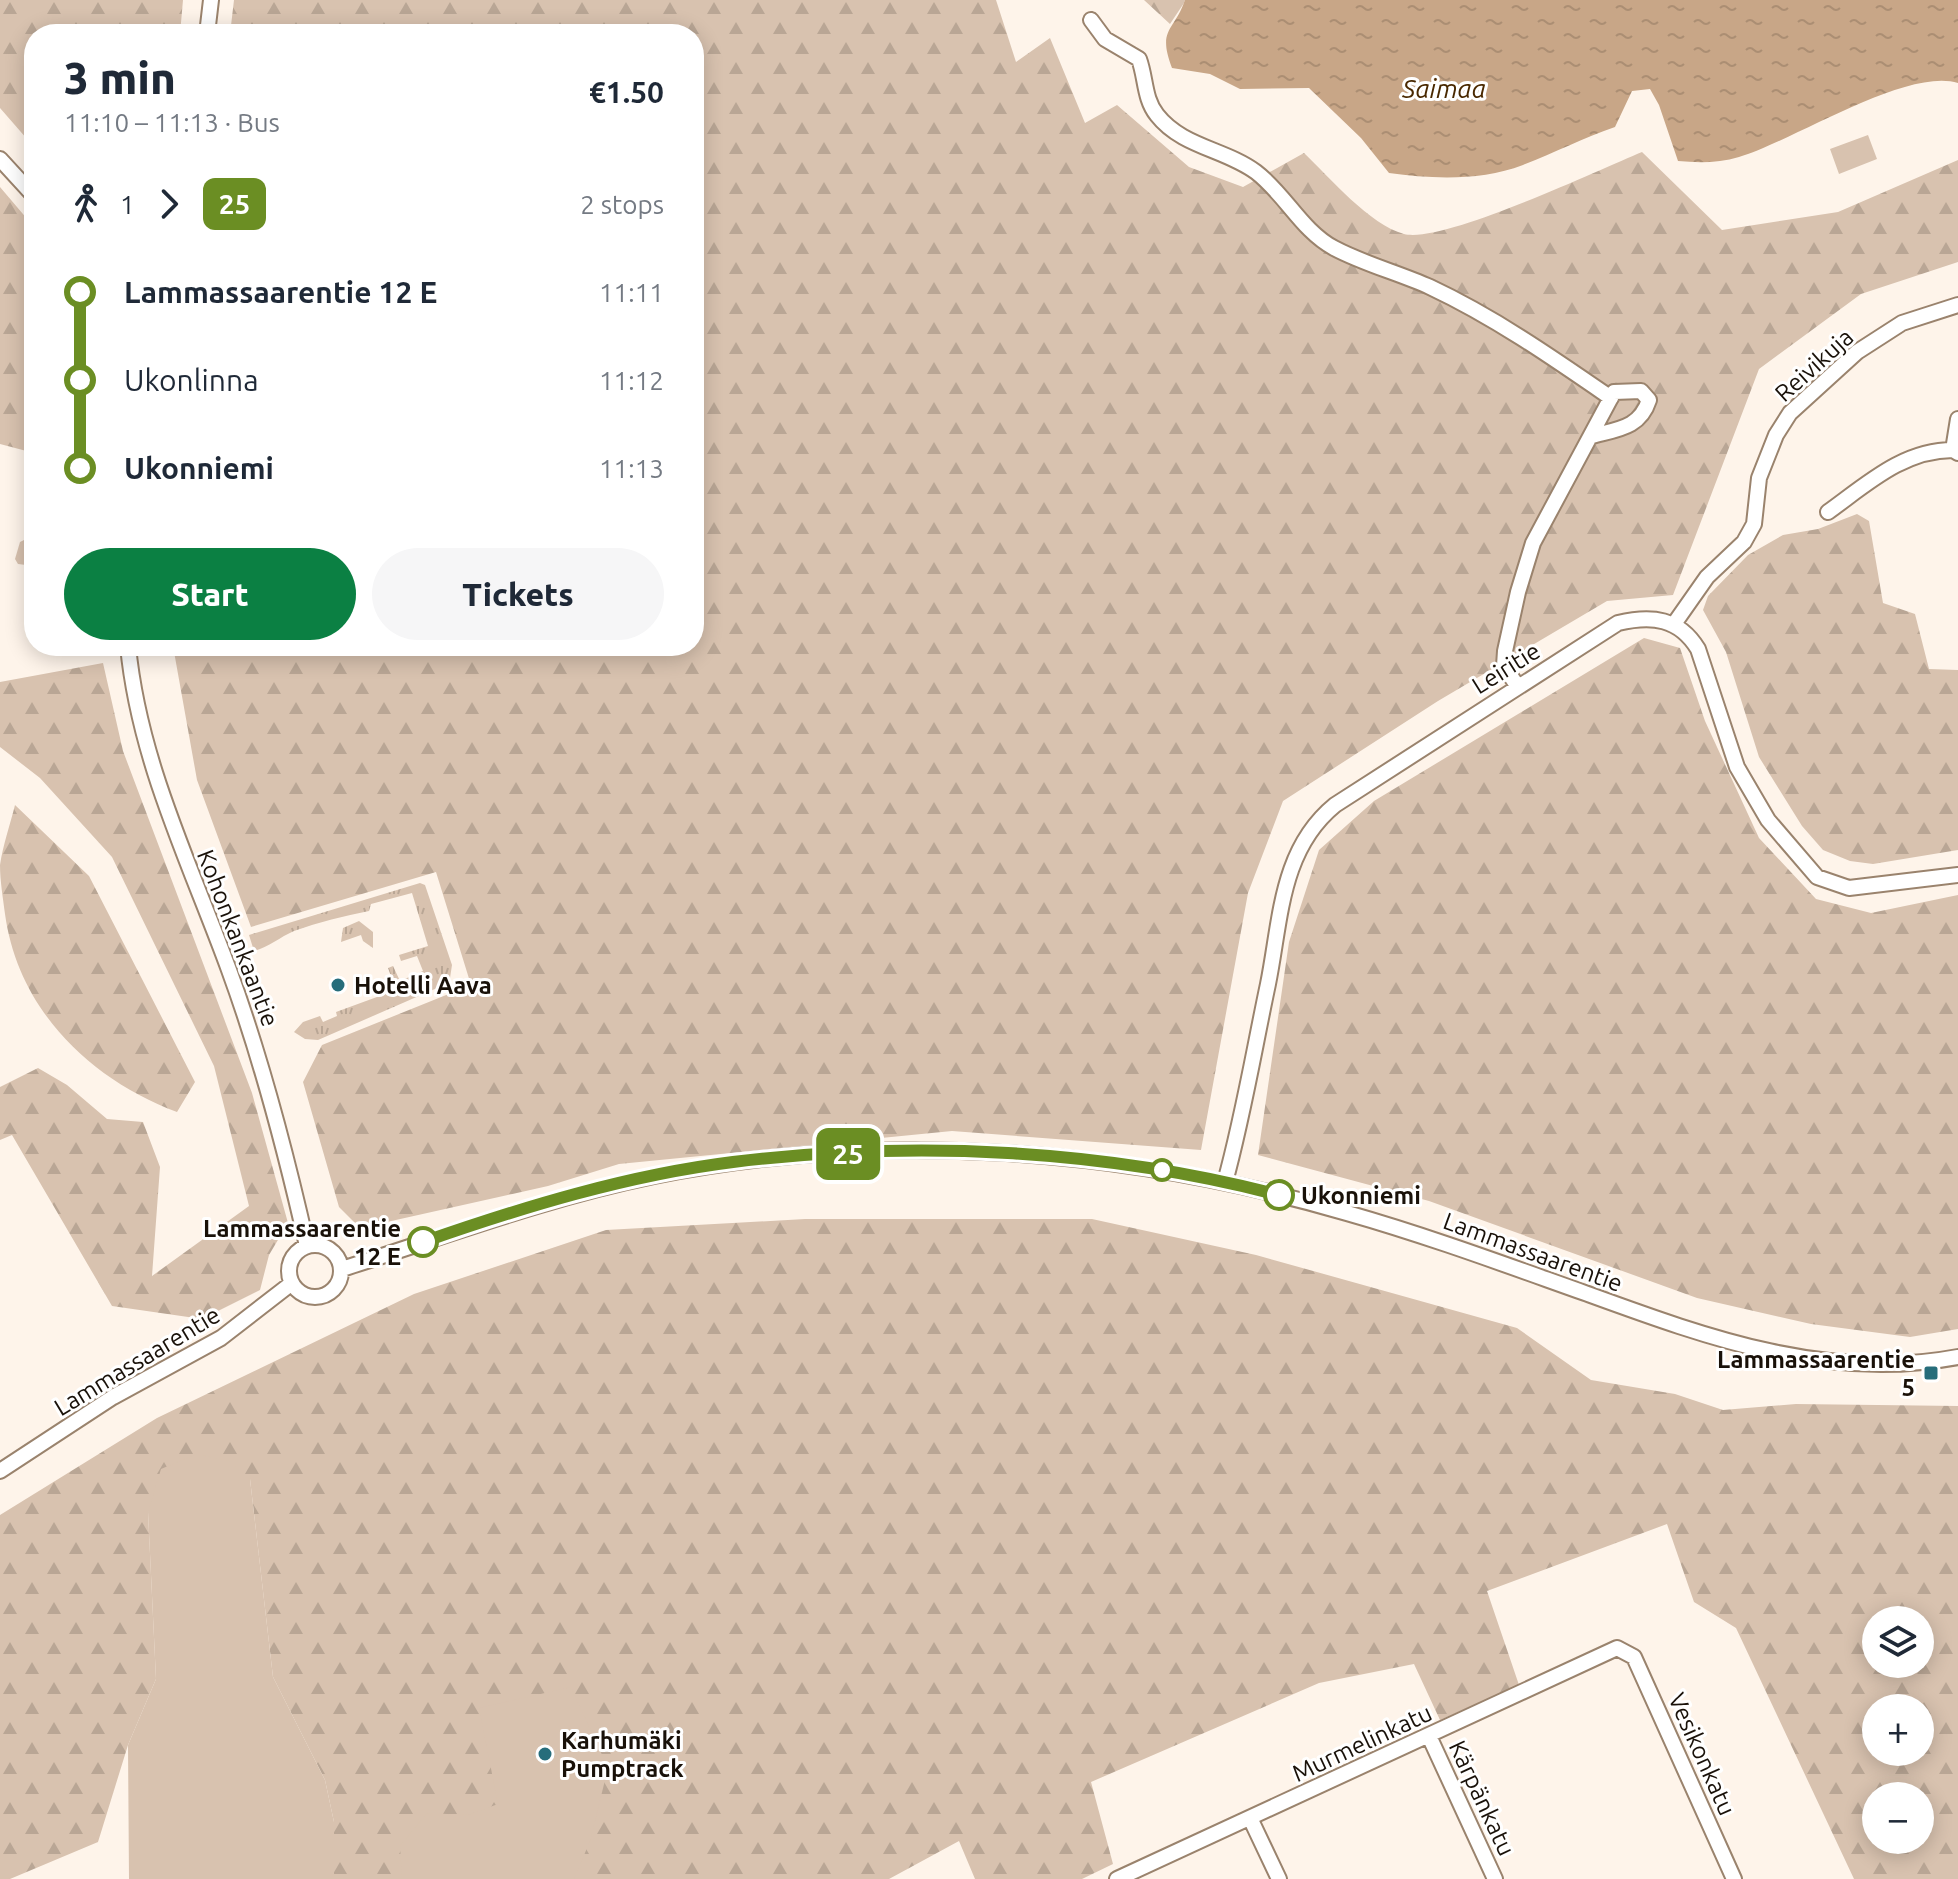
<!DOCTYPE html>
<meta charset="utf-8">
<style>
:root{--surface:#fff;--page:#f6f6f7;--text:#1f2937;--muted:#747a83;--accent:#0b8043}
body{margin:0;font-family:Ubuntu,sans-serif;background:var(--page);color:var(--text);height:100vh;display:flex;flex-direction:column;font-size:30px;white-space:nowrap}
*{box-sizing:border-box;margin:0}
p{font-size:26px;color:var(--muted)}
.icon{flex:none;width:44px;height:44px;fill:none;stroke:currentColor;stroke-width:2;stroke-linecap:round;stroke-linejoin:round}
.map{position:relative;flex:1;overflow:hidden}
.side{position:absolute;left:24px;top:24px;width:680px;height:632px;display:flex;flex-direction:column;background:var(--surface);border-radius:32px;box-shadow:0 4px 20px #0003}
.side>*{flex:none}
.badge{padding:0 16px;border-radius:12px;font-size:28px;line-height:52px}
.fabs{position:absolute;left:1862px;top:1606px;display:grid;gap:16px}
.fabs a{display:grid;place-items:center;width:72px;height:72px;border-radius:50%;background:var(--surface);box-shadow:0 4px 20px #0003;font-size:40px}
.map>.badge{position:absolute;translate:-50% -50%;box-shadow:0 0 0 4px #fff}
.legs{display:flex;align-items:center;gap:12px;height:88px;padding:0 40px;font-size:26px}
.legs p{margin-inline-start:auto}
.head{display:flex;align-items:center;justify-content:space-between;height:136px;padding:0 40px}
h1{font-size:44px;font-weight:800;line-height:60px}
.action{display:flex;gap:16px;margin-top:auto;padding:16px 40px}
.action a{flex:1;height:92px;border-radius:48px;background:var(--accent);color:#fff;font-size:32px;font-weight:800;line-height:92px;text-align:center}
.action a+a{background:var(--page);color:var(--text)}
ul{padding:0 40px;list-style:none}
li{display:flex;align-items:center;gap:28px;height:88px;font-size:30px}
li i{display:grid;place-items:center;width:12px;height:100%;margin:0 10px;background:currentColor}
li i::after{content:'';width:20px;height:20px;margin:-10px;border:6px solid;border-radius:50%;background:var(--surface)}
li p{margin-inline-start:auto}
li:first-child i{background:linear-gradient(#0000 50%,currentColor 0)}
li:last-child i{background:linear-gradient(currentColor 50%,#0000 0)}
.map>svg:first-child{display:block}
.grass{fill:url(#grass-tufts)}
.forest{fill:url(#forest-firs);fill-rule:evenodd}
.park{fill:url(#park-crowns)}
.pitch{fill:#d8c2af}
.water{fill:url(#water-ripples)}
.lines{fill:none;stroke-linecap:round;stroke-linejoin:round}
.minor-casing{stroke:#9a836d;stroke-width:18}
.minor{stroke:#fff;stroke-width:14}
.line-1-casing{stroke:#fff;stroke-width:18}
.line-1{stroke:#6b8e23;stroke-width:12}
.poi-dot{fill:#266d7b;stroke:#fff;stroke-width:3}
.stop-1-dot{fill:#fff;stroke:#6b8e23;stroke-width:4}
.labels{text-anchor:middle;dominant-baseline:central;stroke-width:6;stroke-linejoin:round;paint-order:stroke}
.street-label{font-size:24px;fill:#191109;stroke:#fff}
.poi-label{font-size:24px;font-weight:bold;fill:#191109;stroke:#fff;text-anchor:start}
.stop-label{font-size:24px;font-weight:bold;fill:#191109;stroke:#fff;text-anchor:start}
.water-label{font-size:26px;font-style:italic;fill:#492800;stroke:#fff}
</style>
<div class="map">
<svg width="1958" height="1879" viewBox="0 0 1958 1879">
<defs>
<pattern id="grass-tufts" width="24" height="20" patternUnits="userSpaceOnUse" patternTransform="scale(2)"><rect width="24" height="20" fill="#d8c2af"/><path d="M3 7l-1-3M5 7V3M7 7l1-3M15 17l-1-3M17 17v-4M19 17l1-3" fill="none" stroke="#b9a695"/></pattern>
<pattern id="forest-firs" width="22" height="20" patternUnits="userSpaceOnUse" patternTransform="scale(2)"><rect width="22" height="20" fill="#d8c2af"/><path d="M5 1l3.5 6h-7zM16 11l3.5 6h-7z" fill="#b9a695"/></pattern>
<pattern id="park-crowns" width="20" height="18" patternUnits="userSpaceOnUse" patternTransform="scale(2)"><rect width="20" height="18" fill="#d8c2af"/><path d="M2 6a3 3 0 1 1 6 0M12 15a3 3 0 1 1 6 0" fill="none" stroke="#b9a695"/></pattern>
<pattern id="water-ripples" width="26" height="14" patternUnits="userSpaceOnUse" patternTransform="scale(2)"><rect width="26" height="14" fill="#c8a687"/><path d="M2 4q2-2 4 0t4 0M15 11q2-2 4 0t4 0" fill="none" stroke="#ab8e73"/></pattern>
</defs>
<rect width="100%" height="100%" fill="#fef4ea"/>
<path class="grass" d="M420 883 425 885 452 965 450 978 444 985 318 1040 305 1039 294 1032 303 1022 320 1016 323 1022 337 1016 336 1012 396 990 388 968 393 966 400 981 423 971 417 956 401 961 399 955 428 946 412 893 371 904 369 911C344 916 319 922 294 931 280 937 269 947 254 951L249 935Z
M359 921 373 932V948L363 941 361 935 341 942 343 928Z"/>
<path class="forest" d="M0 0H183L180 34H34V147L0 108Z
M234 0H996L1016 62 1050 38 1085 123 1117 105 1189 167 1243 187 1304 153C1329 177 1370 225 1404 234 1443 244 1598 170 1642 152L1722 230 1838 212 1958 160V262L1861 294 1759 369 1673 595 1607 601 1438 701 1283 801 1248 893 1201 1150 952 1131 619 1164 548 1186 360 1228 339 1207 303 1082 322 1045 471 985 436 872 251 927 197 780 173 646H694V34H230Z
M1144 0H1185L1184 3 1170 24Z
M0 187 34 227V453L0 444Z
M1857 514 1869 521 1883 603 1915 614 1929 669 1958 670V850L1873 864 1850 861 1823 850 1802 826 1759 757 1726 652 1703 610 1708 596 1748 555 1783 535 1818 529Z
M1644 638 1680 648 1705 721 1759 838 1816 899 1871 913 1958 895V1329L1910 1337 1811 1324 1697 1298 1429 1201 1258 1155 1289 942 1319 850 1374 801Z
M103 663 123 751 252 1093 288 1223 269 1255 260 1290 202 1319 112 1306 12 1135 0 1140V1087L38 1068 67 1085 107 1119 143 1122 160 1167 152 1276 249 1206 214 1066 112 857 40 778 0 747V682Z
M15 805 89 876 195 1082 177 1112C89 1079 18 1009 5 914 3 898 0 881 0 865 3 845 10 825 15 805Z
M805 1219H1092L1256 1255 1517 1328 1591 1380 1675 1394 1723 1410 1796 1404 1958 1406V1879H1854L1736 1628 1694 1602 1667 1524 1487 1591 1519 1685 1440 1720 1414 1664 1319 1683 1091 1782 1113 1864 1082 1879H975L959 1841 889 1879H334V1822L325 1780 273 1677 250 1479 148 1512 156 1679 128 1745 98 1842 10 1879H0V1515L157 1418 414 1294 606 1230ZM1876 1620H1920V1664H1876ZM1876 1708H1920V1752H1876ZM1876 1796H1920V1840H1876Z"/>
<path class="park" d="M34 535V566L18 564 15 559 20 542Z"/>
<path class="pitch" d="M1868 135 1877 159 1839 174 1830 149Z
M196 1454 229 1461 250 1479 273 1677 325 1780 334 1822V1879H129L128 1745 156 1679 148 1512 161 1469Z
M571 1687 608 1768 590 1841 574 1879H402L400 1846 427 1813 468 1815 498 1804 479 1708Z"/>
<path class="water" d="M1185 0H1958V83C1907 67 1793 141 1739 157 1719 163 1699 163 1678 161L1659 105 1650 89 1632 91 1615 127C1583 138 1554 153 1523 165 1481 181 1433 179 1389 173L1361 138 1309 88 1240 89 1210 74 1172 68C1157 28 1174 32 1185 0Z"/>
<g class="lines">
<g class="minor-casing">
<path id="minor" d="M1091 20 1105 39 1139 59C1146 78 1144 99 1157 115 1182 147 1225 149 1256 172 1285 194 1302 231 1334 248 1364 264 1399 273 1430 287 1494 317 1553 358 1611 398
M207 34 211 0
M0 159 34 196
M1958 419 1953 450 1958 453
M1828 512C1867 484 1903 450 1953 450
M1674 624 1707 577 1744 542 1754 524 1759 478 1776 435 1790 413 1857 352 1902 323 1958 305
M128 646C139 761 190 863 229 970 262 1060 286 1153 307 1246
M1518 687 1504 666 1505 651 1518 592 1533 543 1614 392 1641 391 1649 400C1640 428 1618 429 1592 436
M1225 1182C1243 1117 1254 1050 1268 984 1281 920 1280 850 1335 805L1618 623C1652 615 1679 618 1698 649L1737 767 1768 820 1817 877 1849 888 1958 875
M289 1271a26 26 0 1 1 52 0a26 26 0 1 1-52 0Z
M342 1269C446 1236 547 1198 654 1176 883 1130 1123 1148 1347 1213 1428 1236 1506 1265 1585 1293 1706 1337 1827 1382 1958 1357
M0 1471 113 1397 221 1338 292 1283
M1429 1736 1495 1879
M1251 1820 1279 1879
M1117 1879 1617 1648 1634 1657 1734 1879"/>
</g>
<use href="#minor" class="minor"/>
</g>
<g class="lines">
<g class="line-1-casing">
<path id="line-1" d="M423 1242C523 1207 628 1175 733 1162 915 1140 1102 1149 1279 1195"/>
</g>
<use href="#line-1" class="line-1"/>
</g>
<g class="poi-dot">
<circle cx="338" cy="985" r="8"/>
<rect x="1923" y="1365" width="16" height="16" rx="4"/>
<circle cx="545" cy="1754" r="8"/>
</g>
<g class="stop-1-dot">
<circle cx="1162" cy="1170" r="10"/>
<circle cx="1279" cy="1195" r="14"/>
<circle cx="423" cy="1242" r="14"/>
</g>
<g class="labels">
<g class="street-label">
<text transform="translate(1814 365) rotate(-42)">Reivikuja</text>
<text transform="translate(1506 668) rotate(-32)">Leiritie</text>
<text transform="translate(238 938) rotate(69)">Kohonkankaantie</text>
<text transform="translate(1533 1252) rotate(20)">Lammassaarentie</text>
<text transform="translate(137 1361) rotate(-31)">Lammassaarentie</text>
<text transform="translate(1362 1743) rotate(-25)">Murmelinkatu</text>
<text transform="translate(1702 1754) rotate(66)">Vesikonkatu</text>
<text transform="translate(1482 1798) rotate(65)">Kärpänkatu</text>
</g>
<g class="poi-label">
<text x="354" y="985">Hotelli Aava</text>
<text x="1915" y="1359" text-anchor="end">Lammassaarentie<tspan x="1915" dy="28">5</tspan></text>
<text x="561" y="1740">Karhumäki<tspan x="561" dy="28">Pumptrack</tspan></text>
</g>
<g class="stop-label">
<text x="1301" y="1195">Ukonniemi</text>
<text x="401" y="1228" text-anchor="end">Lammassaarentie<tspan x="401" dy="28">12 E</tspan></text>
</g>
<g class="water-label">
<text x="1444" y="88">Saimaa</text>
</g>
</g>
</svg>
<div class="fabs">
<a><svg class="icon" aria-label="layers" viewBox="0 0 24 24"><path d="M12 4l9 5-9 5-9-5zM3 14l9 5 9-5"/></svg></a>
<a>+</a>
<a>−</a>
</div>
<b class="badge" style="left:848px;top:1154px;background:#6b8e23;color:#fff">25</b>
<section class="side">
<div class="head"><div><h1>3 min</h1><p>11:10 – 11:13 · Bus</p></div><b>€1.50</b></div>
<div class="legs"><svg class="icon" aria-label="walk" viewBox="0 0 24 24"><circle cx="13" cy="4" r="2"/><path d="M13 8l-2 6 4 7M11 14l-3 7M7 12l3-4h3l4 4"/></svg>1<svg class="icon" aria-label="forward" viewBox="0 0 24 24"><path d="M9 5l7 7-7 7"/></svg><b class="badge" style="background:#6b8e23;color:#fff">25</b><p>2 stops</p></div>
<ul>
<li><i style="color:#6b8e23"></i><b>Lammassaarentie 12 E</b><p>11:11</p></li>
<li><i style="color:#6b8e23"></i><span>Ukonlinna</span><p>11:12</p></li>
<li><i style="color:#6b8e23"></i><b>Ukonniemi</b><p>11:13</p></li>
</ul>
<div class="action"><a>Start</a><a>Tickets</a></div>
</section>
</div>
